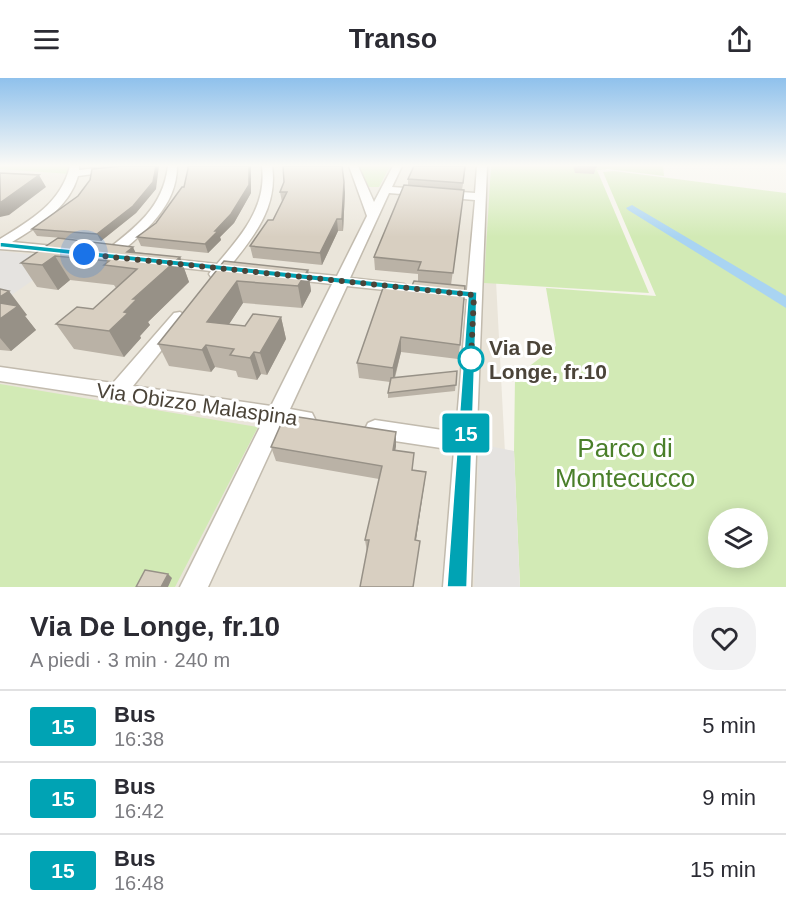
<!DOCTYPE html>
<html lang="it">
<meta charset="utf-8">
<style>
:root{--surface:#fff;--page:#f2f2f3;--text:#2b2b33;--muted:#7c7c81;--line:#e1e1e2}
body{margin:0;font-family:Arial,sans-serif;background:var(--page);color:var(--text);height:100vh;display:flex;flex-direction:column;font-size:22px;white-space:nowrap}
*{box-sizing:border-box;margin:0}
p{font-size:20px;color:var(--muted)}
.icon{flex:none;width:33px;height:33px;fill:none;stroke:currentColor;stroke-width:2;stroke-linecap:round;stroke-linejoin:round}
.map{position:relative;height:509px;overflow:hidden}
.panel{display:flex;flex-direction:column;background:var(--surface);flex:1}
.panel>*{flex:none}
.badge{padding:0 12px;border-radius:4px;font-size:21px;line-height:39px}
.tools{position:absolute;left:708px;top:430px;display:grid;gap:12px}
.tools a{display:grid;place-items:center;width:60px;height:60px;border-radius:50%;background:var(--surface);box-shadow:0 3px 15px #0003;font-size:30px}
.you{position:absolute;width:30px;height:30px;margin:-15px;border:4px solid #fff;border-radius:50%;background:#1a73e8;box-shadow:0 0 0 9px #1a73e833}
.map>.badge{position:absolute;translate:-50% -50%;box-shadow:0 0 0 3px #fff}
.round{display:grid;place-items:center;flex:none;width:63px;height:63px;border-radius:24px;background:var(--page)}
.summary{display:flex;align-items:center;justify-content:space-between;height:102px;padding:0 30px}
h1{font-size:28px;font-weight:800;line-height:45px}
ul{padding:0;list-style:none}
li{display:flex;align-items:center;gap:18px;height:72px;padding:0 30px;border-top:2px solid var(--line)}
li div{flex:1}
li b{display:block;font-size:22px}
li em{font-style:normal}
li .badge{min-width:66px;font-weight:700;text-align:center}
header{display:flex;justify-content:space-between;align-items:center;height:78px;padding:0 30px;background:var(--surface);font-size:27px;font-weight:800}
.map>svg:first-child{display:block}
.residential{fill:#eae5da}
.green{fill:#d2eab5;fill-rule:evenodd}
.parking{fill:#e5e3e0}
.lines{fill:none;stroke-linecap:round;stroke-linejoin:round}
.canal{fill:#a9d4f2;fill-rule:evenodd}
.street-casing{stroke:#c2bbae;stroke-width:3}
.street{fill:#fff;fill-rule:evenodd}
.wall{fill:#bab2a6}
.shaded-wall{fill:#979187}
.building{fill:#d8cfc1;stroke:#979187;stroke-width:1.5}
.line{fill:#00a3b4;stroke:#fff;stroke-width:1.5}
.walk{stroke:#4b4439;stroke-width:6;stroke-dasharray:0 10.8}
.stop-dot{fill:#fff;stroke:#00a3b4;stroke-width:3}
.labels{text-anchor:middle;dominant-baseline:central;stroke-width:6;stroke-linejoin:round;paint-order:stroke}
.stop-label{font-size:21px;font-weight:bold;fill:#4b4439;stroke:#fff;text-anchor:start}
.street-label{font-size:21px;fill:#4b4439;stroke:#fff}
.near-park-label{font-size:26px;fill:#4a7f2a;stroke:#fff}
</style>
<header><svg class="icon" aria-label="menu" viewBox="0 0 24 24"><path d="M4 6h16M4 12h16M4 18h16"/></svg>Transo<svg class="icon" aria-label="share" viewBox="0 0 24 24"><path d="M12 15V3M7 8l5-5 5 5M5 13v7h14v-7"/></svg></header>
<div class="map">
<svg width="786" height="509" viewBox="0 0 786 509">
<rect width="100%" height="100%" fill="#f6f3ec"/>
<path class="residential" d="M0 88H490L512 509H0Z"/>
<path class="green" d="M0 88H71L70 96 0 91Z
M355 88H390L379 109H369Z
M491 88H663L664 98 608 91 597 92 649 215 484 205Z
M614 93 786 115V509H520L514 373 515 299 556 268 546 210 656 218 603 94ZM718 441H758V480H718Z
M0 306 258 349 175 509H0Z"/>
<path class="parking" d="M0 173 65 180 0 225Z
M479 366 514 373 520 509H474Z"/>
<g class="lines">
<path class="canal" d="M632 127 786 218V230L628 132 626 130Z"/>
<g class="street-casing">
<path id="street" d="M70 88H79V92L114 88H136L131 91 78 98C69 130 38 148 12 164L64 169 71 173 69 176 0 171V161C31 142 61 125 70 88Z
M168 88H177C177 130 142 156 113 181H103L101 178 103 175C135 150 163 130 168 88Z
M262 88H272C278 128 255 157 231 187L245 189 247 192 245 195H225L216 200 211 199 209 196 211 193 156 187 154 184 156 181 161 180 217 186C242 157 267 128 262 88Z
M349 88H358L374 124 393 88H402L392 109 475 115 477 88H487L471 509H443L454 372 375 360 368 357 365 351 368 345 375 342 456 354 467 221 442 217 435 213 442 209 467 212 475 122 389 115 350 200 404 206 411 210 404 214 347 208 290 331 312 335 315 341 312 347 305 349 283 346 208 509H180L263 343 0 303V289L113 305 174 235 180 234 188 239 133 308 271 328 332 206 287 201 280 197 287 193 337 198 367 138Z"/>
</g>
<use href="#street" class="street"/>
</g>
<path class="wall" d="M466 88 462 112H464L451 207 460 267 458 281 401 274 395 300 457 293 455 313 388 320V315L390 304 359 300 357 285 411 210 418 204V196L375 192 374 179 408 108V101Z
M573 88H596V89L594 96 575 95Z
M156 111 136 135 101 163 37 158 32 151Z
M280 114H345L343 153H338L322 187 253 180 250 168 273 142 282 124Z
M251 115 234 145 220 159 221 162 208 175 141 168 137 159 156 145Z
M58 160 135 174 180 179 189 204 148 244 150 247 140 258 141 260 124 279 74 271 56 246 93 231 116 210 114 207 70 202 58 212 37 209 21 185Z
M224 183 308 192 311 213 302 230 243 225 229 246 245 248 281 239 286 261 267 297 261 296 257 302 238 299 236 293 215 289 211 294 169 288 158 266Z
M0 211 27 237 25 238 36 252 11 273 0 272Z
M396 368 395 372 413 392 426 394 416 462 419 475 367 474 365 462 379 401 276 383 271 369Z"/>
<path class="shaded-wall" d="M156 88H159L156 111 136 135 101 163 97 156Z
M249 88H251V115L234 145 220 159 221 162 208 175 205 166 215 153Z
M39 97 46 109 9 137 0 139V125Z
M344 104 345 114 343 153 342 141Z
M337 141 338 153 322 187 320 175Z
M133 169 144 193 127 174Z
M55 178 70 202 58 212 42 187Z
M180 179 189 204 148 244 150 247 140 258 141 260 124 279 109 253 133 221Z
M308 192 311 213 302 230 298 208Z
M237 203 243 225 216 266 207 244Z
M9 213 27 237 25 238 36 252 11 273 0 260V219Z
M281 239 286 261 267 297 260 275Z
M401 259V274L393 305V290Z
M206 267 215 289 211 294 202 272Z
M254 274 261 296 257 302 250 280Z
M396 354V368L393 386V372Z
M426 394 424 408 414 475 415 462Z
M168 496 172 500 168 509H161Z"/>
<path class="building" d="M122 88H156L153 104 133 128 97 156 32 151 78 118 90 102 92 91Z
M188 88H249V107L231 136 215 153H218L205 166 137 159 156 145 182 109H184L188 91Z
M283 88H342L344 104 342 141H337L320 175 250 168 268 142H273L287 114H280L284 104Z
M414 88H465L463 105 408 101Z
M577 88H596V89Z
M0 95 39 97 0 125Z
M404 107 464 112 453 195 418 192 421 184 374 179Z
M58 160 133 169 127 174 180 179 133 221H137L124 234 128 235 109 253 56 246 77 229 93 231 137 191 104 187 109 183 55 178 42 187 21 185Z
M224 183 308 192 298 208 237 203 207 244 245 248 253 236 281 239 260 275 254 274 250 280 230 277 234 271 206 267 202 272 158 266Z
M414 203 465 208 460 267 401 259 393 290 357 285 384 207 411 210Z
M0 211 9 213 0 219Z
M0 225 18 228 0 241Z
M457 293 456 307 388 315 391 300Z
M285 337 396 354 393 372 414 375 412 392 426 394 415 462 420 463 413 509H360L369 462H365L382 388 271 369Z
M145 492 168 496 161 509H136Z"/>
<linearGradient id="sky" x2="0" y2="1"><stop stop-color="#8fc1ec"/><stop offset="0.55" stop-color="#fbfaf6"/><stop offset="1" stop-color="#fbfaf6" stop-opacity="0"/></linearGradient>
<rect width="786" height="159" fill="url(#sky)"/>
<path class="line" d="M0 164 477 214 467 509H447L468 219 0 169Z"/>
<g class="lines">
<path class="walk" d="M84 176 474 217 471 281"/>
</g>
<circle class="stop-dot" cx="471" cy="281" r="12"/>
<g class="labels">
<g class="stop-label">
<text x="489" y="269">Via De<tspan x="489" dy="24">Longe, fr.10</tspan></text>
</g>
<g class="street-label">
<text transform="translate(197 326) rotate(8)">Via Obizzo Malaspina</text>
</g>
<g class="near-park-label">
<text x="625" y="370">Parco di<tspan x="625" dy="30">Montecucco</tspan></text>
</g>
</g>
</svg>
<div class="tools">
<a><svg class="icon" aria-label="layers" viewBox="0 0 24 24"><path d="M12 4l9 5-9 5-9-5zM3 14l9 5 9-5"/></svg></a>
</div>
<div class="you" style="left:84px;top:176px"></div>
<b class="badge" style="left:466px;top:355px;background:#00a3b4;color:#fff">15</b>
</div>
<section class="panel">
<div class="summary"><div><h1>Via De Longe, fr.10</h1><p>A piedi · 3 min · 240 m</p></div><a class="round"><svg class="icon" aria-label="heart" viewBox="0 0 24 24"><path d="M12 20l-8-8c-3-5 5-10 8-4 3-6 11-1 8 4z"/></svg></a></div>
<ul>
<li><span class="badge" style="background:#00a3b4;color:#fff">15</span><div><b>Bus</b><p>16:38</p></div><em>5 min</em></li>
<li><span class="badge" style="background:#00a3b4;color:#fff">15</span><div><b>Bus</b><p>16:42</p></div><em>9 min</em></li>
<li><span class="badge" style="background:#00a3b4;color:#fff">15</span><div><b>Bus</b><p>16:48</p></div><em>15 min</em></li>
</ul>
</section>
